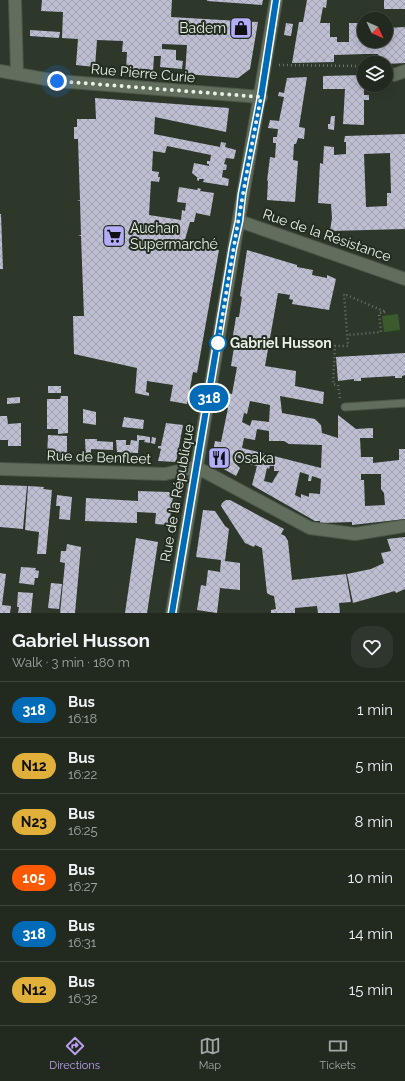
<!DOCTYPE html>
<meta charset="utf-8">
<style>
:root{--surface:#222a20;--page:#2e362d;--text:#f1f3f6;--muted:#a2a7a5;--line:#3f463e;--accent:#bca0f2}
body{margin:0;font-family:Raleway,sans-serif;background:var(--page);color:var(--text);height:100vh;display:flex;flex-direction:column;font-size:15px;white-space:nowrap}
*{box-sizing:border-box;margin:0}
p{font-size:13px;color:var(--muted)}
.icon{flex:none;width:22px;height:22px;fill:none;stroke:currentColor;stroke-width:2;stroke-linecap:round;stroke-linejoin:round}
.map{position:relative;height:613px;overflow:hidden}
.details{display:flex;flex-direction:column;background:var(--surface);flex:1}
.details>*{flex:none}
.badge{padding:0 8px;border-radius:13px;font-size:14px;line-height:26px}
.needle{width:26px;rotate:134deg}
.controls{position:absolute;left:357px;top:12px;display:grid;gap:8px}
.controls a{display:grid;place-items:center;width:36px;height:36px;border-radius:50%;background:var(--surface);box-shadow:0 2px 10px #0003,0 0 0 1px var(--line);font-size:20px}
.you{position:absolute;width:20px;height:20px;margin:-10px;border:3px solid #fff;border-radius:50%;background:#1a73e8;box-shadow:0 0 0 6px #1a73e833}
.map>.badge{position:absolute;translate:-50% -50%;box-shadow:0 0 0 2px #fff}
.round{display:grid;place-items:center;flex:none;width:42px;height:42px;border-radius:16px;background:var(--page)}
.overview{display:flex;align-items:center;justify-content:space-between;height:68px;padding:0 12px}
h1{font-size:19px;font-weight:700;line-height:30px}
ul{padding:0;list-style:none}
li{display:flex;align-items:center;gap:12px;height:56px;padding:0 12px;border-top:1px solid var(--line)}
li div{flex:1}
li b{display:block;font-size:15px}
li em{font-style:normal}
li .badge{min-width:44px;font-weight:700;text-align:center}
.dock{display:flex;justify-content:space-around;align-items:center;height:56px;border-top:1px solid var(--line);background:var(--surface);font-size:11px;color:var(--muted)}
.dock a{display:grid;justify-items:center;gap:2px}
.dock .current{color:var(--accent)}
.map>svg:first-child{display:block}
.park{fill:#3b5b2f}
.building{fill:url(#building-cross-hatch);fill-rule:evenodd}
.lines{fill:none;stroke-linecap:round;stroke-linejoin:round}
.lane-casing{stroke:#4c5549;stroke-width:9}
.street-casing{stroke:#4c5549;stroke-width:14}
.path{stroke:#6c7669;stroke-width:2.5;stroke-dasharray:1 3;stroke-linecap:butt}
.lane{stroke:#616d5d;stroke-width:7}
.street{stroke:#616d5d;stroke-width:12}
.line-casing{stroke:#fff;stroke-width:9}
.line{stroke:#006cb8;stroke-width:6}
.walk{stroke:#e9f0e7;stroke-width:4;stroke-dasharray:0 7.2}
.stop-dot{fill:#fff;stroke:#006cb8;stroke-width:2}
.labels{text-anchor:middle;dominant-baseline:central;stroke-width:4;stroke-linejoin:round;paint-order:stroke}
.poi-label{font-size:14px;fill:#e9f0e7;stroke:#232d20;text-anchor:start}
.street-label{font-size:14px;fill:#e9f0e7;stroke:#232d20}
.stop-label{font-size:14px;font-weight:bold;fill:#e9f0e7;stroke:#232d20;text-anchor:start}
</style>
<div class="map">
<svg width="405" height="613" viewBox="0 0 405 613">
<defs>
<pattern id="building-cross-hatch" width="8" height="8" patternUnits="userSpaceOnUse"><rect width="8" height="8" fill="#bebed2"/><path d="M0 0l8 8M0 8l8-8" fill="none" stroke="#a0a0af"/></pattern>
</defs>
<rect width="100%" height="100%" fill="#2d382a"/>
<path class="park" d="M398 314 400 330 384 332 382 316Z"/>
<path class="building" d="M42 0H172L171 17 258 22 250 69 238 78 185 74 187 45 162 44V49L176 50V60L183 61 182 69 160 67 161 56H154L153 72 126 70 127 52H122L123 41 97 40 95 67 76 65 78 39 62 38 63 12 41 11Z
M207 0H263L262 5 207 1Z
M307 0H327L326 8 323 7 320 23H330V37H337V42H349V23H364V41H386V28L405 27V63L386 64V63H379L378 54H365L334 55V62L292 63 299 22H303Z
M384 0H405V9H384Z
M286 23 293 24 291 36 284 35Z
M30 30 60 32 59 38 30 36Z
M364 75V95H369V100H364V125L343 124 345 89H323V76Z
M307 77 299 127 305 128 304 139 298 138 296 144H294L293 160 298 161 295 202 267 200 268 181H267L270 157 275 158 276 143H273V137H277L278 129 268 128 270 120 279 121 284 97 278 96 279 92 284 93 287 78Z
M95 98 229 108 226 132 155 117 154 134 220 147 221 142 226 143 225 147 236 150 234 159 226 158 224 164 227 165 226 170H223L222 177 229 179 228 186 203 182 204 179H199V181L197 180V178H198L192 173 194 163 209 166V164H207V161H210L211 155 167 146 165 153 153 151 152 171 159 172 158 177H160L159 182 151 181 149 215 181 220 182 210 185 211 186 203 177 202 179 187 197 190 198 188 201 189 200 191 214 193 210 216 196 213 194 222H190L184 243 219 250 197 373 193 372 187 404 170 401 173 385 147 381 146 392 149 393V396L135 393 137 368 74 354 73 316H84L81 236H78L81 235 80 201 77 200H80L78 140V139H74V127H77V119H96Z
M331 116H335L334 130 328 129V124H330Z
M405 134V229L330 231 332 218 331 204 318 203 320 163 323 164 324 146 334 147V155L346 154V142H344L345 136ZM390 153 391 193H387V206L366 207 364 154Z
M0 214H1L3 269H0Z
M247 250 297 265V267L313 270 312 275 327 278V275L336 279 329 310 292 304 293 300 289 299 290 295 278 293 265 366 296 371 295 386 324 392 323 404 280 396 282 413 315 419 321 425 322 433 338 438V415L356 429 373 428V438H360L361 457H373V463L399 460V449H405V519L352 525V522L320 523V521H315L252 485 257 466 243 462 244 460 237 457 235 463 240 468 236 476 215 464 212 457 215 441 221 442 228 408 224 407V404H221L223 392 232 394 237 367 231 366 235 341H232L236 317H239L242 297 240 296ZM250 401 270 405 269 422 252 420 250 426 242 422 244 413 247 414ZM257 429 269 431V441H284L289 444 322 445 321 468 242 448 244 438 255 440ZM270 466H274V471H279L272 483 264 481 267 468 269 469ZM300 472 309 475 308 481H311L312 476 321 479 320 494 309 493V497L301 494V498L295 495ZM361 474H381V489L384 493 385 505 365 506 364 480H361Z
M405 353V375L402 376V378H395V376L361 378V381H354V379L338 381 336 357Z
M48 386H61V393H48Z
M61 396H68V433L58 434V429H47V399H60Z
M20 397V403L7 404V398Z
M83 409 96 412V425L83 423Z
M0 416H7L8 424 21 423V446H8V440H0Z
M124 417 144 420 143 429 122 427Z
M166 423 183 425 176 462 158 461 161 449 158 448V446H161Z
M48 435 67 436V458L47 457Z
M137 435 150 437V443L144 442 145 440H139L138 453 117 452 116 440H126V445H130L131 440 137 441Z
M152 437 156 438 155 444 151 443Z
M85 439H97V441L113 442V450L91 449V460H86Z
M117 455 144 456 143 461H117Z
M0 485 27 486 23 529 0 527Z
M28 486 44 487 43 489 52 490 46 554H37L39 532 25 530Z
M138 491 169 492 173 497 169 525 155 524 156 513 137 512V523L85 521 86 498 138 501Z
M57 495 72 497 70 520 59 519 60 506H56Z
M226 500H230L284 529 281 534 285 536 288 541 292 580 346 574 351 602 339 603 340 613H318L317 606 295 608V613H271V610L276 609 274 596 270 595 267 593 262 548 255 545 254 547 245 543 221 506 222 503Z
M203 510 215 511 225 526 229 529 225 561 240 563V590L220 588 217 613 197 610 201 585 206 586 208 570 220 572 221 560 196 557Z
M405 537V589L396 593 395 591 353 603 347 574 371 569 384 563 381 553 391 551 387 539Z
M136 538 158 542 147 613H125Z
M67 544 81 547 75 613H60L65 563 60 562 61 551H66Z
M21 567 36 568 35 570 39 571 38 578H35L34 585 19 583Z
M0 573 6 574 2 605 11 606 10 613H0Z
M51 583 62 584 59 609 48 608Z
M18 592 33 593 31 613H18L19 607H17Z"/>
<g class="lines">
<g class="lane-casing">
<path id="lane" d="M345 407 405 403"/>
</g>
<g class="street-casing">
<path id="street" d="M15 0 17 73
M0 71 57 81 261 97
M394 75 405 71
M239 221 405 279
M196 467 310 528 355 534 405 526
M0 469 165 474 196 467
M172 613 276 0"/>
</g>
<path class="path" d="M279 65 364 66
M340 398 338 385 333 384 335 346H348L344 294 386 312 379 313 381 332 348 335"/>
<use href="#lane" class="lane"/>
<use href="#street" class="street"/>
</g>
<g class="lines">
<g class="line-casing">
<path id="line" d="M172 613 233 248 239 221 242 194 261 97 276 0"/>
</g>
<use href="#line" class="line"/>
<path class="walk" d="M57 81 261 97C245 179 231 262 218 344V343"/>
</g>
<defs>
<g id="shop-square" transform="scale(1.15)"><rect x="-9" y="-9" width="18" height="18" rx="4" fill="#b2adf9" stroke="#232d20"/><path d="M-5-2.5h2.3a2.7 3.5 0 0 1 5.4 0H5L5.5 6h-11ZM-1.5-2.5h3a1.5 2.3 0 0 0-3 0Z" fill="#111"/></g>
<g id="supermarket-square" transform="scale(1.15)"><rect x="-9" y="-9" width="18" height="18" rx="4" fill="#b2adf9" stroke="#232d20"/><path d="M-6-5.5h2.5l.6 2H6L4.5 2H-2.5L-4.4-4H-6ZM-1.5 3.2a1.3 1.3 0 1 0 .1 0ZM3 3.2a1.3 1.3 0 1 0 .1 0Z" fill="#111"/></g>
<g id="restaurant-square" transform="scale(1.15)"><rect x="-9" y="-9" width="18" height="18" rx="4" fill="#b2adf9" stroke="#232d20"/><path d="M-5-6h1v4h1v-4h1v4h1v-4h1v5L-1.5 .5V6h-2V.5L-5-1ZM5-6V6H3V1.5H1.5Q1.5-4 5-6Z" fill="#111"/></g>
</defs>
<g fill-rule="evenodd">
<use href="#shop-square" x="241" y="28"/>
<use href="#supermarket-square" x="114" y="236"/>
<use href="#restaurant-square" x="219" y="458"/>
</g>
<circle class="stop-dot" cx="218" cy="343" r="8"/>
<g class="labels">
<g class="poi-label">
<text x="226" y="28" text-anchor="end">Badem</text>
<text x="130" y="228">Auchan<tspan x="130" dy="16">Supermarché</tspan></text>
<text x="234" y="458">Osaka</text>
</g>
<g class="street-label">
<text transform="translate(143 73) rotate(5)">Rue Pierre Curie</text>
<text transform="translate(327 235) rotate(19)">Rue de la Résistance</text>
<text transform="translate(99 457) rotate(2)">Rue de Benfleet</text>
<text transform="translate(177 493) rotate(-80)">Rue de la République</text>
</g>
<g class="stop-label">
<text x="230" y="343">Gabriel Husson</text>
</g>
</g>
</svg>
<div class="controls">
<a><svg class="needle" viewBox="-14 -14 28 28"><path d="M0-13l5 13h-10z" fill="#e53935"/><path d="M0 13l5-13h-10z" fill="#a2a7a5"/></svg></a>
<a><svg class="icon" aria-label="layers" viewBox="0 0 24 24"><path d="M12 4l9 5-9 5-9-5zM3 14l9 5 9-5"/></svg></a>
</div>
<div class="you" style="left:57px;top:81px"></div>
<b class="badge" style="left:209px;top:398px;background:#006cb8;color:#fff">318</b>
</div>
<section class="details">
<div class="overview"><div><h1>Gabriel Husson</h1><p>Walk · 3 min · 180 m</p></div><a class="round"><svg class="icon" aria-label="heart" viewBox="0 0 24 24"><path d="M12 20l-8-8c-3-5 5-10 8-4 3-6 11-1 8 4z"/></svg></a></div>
<ul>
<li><span class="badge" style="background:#006cb8;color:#fff">318</span><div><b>Bus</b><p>16:18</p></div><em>1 min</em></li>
<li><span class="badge" style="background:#e0b03a;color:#111">N12</span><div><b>Bus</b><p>16:22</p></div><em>5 min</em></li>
<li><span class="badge" style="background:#e0b03a;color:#111">N23</span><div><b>Bus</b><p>16:25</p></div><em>8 min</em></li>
<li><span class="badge" style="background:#ff5a00;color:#fff">105</span><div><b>Bus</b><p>16:27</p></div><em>10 min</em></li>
<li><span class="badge" style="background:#006cb8;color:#fff">318</span><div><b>Bus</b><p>16:31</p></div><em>14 min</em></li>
<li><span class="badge" style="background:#e0b03a;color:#111">N12</span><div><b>Bus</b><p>16:32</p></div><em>15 min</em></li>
</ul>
</section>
<nav class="dock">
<a class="current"><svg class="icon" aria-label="directions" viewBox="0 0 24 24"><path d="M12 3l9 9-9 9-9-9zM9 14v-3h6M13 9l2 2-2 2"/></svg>Directions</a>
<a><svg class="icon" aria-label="map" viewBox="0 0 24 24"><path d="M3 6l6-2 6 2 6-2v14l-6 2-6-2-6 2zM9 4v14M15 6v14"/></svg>Map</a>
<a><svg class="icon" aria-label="tickets" viewBox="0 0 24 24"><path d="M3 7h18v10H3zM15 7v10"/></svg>Tickets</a>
</nav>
